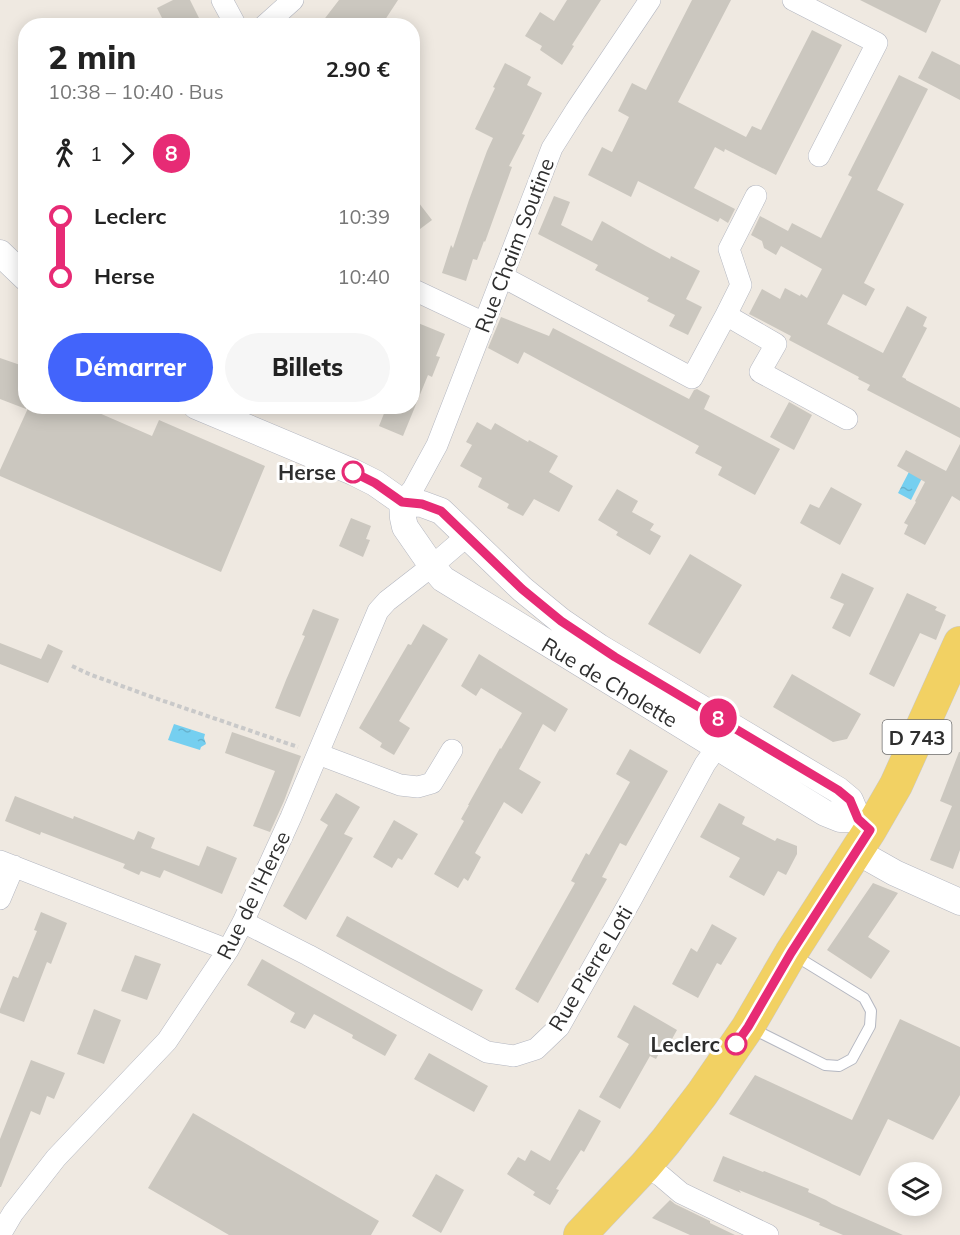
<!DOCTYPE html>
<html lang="fr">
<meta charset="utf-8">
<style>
:root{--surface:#fff;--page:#f6f6f6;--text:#222;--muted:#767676;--accent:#4264fb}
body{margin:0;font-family:Mulish,sans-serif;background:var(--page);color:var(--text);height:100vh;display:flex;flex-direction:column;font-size:22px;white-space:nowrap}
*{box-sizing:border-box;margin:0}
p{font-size:20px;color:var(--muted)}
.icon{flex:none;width:33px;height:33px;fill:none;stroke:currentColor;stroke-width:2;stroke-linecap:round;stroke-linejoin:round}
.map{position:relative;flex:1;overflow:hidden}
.drawer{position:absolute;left:18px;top:18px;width:402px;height:396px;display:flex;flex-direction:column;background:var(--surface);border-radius:24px;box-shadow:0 3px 15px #0003}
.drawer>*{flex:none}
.badge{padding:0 12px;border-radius:20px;font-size:21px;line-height:39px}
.fabs{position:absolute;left:888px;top:1162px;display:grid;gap:12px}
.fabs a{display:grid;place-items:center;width:54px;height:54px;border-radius:50%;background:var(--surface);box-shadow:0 3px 15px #0003;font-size:30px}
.map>.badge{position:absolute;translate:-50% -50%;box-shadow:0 0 0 3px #fff}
.legs{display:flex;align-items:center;gap:9px;height:66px;padding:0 30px;font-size:20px}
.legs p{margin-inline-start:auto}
.head{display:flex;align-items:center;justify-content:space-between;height:102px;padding:0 30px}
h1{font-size:33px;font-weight:800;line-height:45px}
.action{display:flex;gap:12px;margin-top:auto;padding:12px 30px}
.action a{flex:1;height:69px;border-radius:36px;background:var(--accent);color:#fff;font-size:24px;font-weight:800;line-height:69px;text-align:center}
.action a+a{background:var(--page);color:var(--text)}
ul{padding:0 30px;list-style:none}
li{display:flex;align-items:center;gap:21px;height:60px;font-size:22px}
li i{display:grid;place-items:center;width:9px;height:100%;margin:0 8px;background:currentColor}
li i::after{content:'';width:15px;height:15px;margin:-8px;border:4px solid;border-radius:50%;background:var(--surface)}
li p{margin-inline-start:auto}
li:first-child i{background:linear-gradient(#0000 50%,currentColor 0)}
li:last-child i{background:linear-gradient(currentColor 50%,#0000 0)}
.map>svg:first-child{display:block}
.water{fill:url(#water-ripples)}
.building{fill:#cbc7bf}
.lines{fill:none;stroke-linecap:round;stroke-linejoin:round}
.service-casing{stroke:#b4b7c1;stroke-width:12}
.minor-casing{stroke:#b4b7c1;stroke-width:22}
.tertiary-casing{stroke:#b4b7c1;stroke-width:27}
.primary-casing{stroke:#c9c9c9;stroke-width:34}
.path{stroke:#c9c9c9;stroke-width:4;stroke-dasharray:4.5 3;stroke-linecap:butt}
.service{stroke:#fff;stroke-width:10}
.minor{stroke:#fff;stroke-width:21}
.tertiary{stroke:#fff;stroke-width:26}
.primary{stroke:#f2d163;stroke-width:33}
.line-1-casing{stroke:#fff;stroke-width:14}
.line-1{stroke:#e72b75;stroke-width:9}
.stop-1-dot{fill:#fff;stroke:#e72b75;stroke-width:3}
.labels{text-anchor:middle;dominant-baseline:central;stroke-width:6;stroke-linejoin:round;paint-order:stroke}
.shield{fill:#fff;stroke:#6d6d6d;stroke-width:1.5}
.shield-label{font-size:20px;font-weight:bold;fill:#2e2e2e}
.street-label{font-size:21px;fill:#2e2e2e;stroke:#fff}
.stop-label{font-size:21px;font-weight:bold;fill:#2e2e2e;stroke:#fff;text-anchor:end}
</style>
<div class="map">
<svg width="960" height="1235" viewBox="0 0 960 1235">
<defs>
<pattern id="water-ripples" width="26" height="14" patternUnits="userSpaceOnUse" patternTransform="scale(1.5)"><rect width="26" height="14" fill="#75cff0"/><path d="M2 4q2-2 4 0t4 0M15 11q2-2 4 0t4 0" fill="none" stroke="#66b2ce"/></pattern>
</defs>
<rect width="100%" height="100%" fill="#efe9e1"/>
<path class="water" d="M912 466 926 479 921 480 911 500 898 493Z
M174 724 205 734 204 738 206 744 201 747 200 750 168 740Z"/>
<path class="building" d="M173 0H190L203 26H166L157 8Z
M339 0H398L381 26H319Z
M567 0H601L572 45 574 46 562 65 540 50 542 46 525 36 540 12 554 21Z
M692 0H731L678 102 746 137 752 126 761 130 812 30 842 45 776 175 725 149 724 152 715 147 694 188 735 209 728 223 720 218 718 222 638 181 631 197 588 175 602 147 612 152 629 117 618 111 632 83 646 90Z
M860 0H941L926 33Z
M932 51 960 65V100L918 78Z
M505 63 531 77 527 85 542 93 522 134 525 135 509 166 512 167 485 242 484 241 477 260 473 259 466 281 442 273 451 245 453 248 469 200 487 151 493 138 475 129 495 88 493 87Z
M899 75 928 89 877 190 904 204 864 283 875 289 866 306 843 294 827 324 883 353 907 306 927 317 923 326 927 328 902 377 906 379V380L960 408V438L867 390 870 385 858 379 859 377 789 340 791 336 749 314 762 289 780 299 785 288 800 296 801 294 807 298 822 269 781 246 776 255 764 248 762 241 751 235 760 216 788 231 792 223 821 238 852 177 848 175Z
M412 194 432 220 412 235Z
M554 196 570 202 561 225 592 241 602 221 646 246 670 259 671 256 700 271 686 299 702 307 688 335 669 326 675 315 647 301 649 298 595 270 598 265 538 234Z
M501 317 549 336 553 328 689 399 694 390 697 389 710 396 704 409 780 449 755 495 718 475 722 467 695 453 699 446 524 352 518 364 488 348Z
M418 323 445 334 436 356 440 357 432 377 428 375 403 436 379 426 387 406H412V336Z
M0 358 26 367V409L0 399Z
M789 402 812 415 794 450 770 437Z
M29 406H83L152 436 159 420 265 466 221 572 0 476V470Z
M477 422 491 430 495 423 528 442 529 440 558 456 549 472 573 486 559 512 534 499 523 516 507 508 509 504 478 487 482 478 460 466 472 445 466 442Z
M960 444V501L952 496 925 545 904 534 908 525 904 523 916 502 915 501 925 482 897 466 906 450 946 471Z
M831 487 862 504 840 545 800 523 810 504 819 508Z
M617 489 638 501 632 512 654 524 650 530 661 536 650 555 616 535 618 532 598 520Z
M351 518 371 526 366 539 370 540 363 557 339 546Z
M690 554 742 585 700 654 648 624Z
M842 573 874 588 850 637 832 628 844 604 830 598Z
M907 593 937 607 935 610 946 615 936 640 920 633 894 687 869 674Z
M313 609 339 619 300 717 275 708 286 680 305 636 302 635Z
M423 624 448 639 399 721 410 728 394 755 380 747 382 743 359 728 408 644 411 645Z
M0 643 41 659 48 644 63 651 48 683 0 664Z
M479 654 568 709 555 732 543 724 519 769 541 782 522 814 504 802 475 853 481 857 468 881 464 878 458 888 434 874 464 821 461 819 469 805H468L500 748 501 749 522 713 481 688 476 696 461 686Z
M792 674 861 714 847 739 833 742 773 707Z
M232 732 301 756 284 801 270 832 253 826 275 771 225 753Z
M630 749 668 771 626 846 620 843 602 877 607 879 538 1003 515 989 575 883 571 881 586 853 589 855 630 782 616 774Z
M959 752H960V850L953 869 930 860 952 806 940 801Z
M336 793 360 807 344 834 353 838 306 920 283 906 328 825 320 820Z
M15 796 73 819 74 816 134 840 138 831 155 838 151 848 199 866 207 846 237 858 222 894 164 870 160 878 141 871 139 875 123 868 125 864 41 832 40 835 5 821Z
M719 803 745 817 742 824 775 841 777 838 797 846V854L786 875 778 871 764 896 729 877 740 858 700 837Z
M394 820 418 834 402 860 398 858 392 868 373 857Z
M873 883 898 893 868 937 890 951 871 979 827 950Z
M41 912 67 923 51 964 47 962 24 1022 0 1013V1009L13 976 18 978 37 931 34 930Z
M347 916 449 972 483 990 472 1011 336 936Z
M712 924 737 938 721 965 717 963 698 998 672 984 691 948 697 952Z
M135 955 161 964 147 1000 121 991Z
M262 959 397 1035 385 1056 352 1038 353 1035 314 1014 305 1029 290 1022 295 1013 247 985Z
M634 1005 677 1030 667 1048 663 1046 656 1059 650 1056 620 1109 599 1097 629 1044 617 1037Z
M94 1009 121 1020 104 1064 77 1054Z
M900 1019 960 1047V1095L933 1140 888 1119 860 1176 729 1114 755 1075 852 1120Z
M429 1053 488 1086 474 1112 414 1079Z
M31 1060 65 1073 54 1099 47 1096 40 1115 31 1111 1 1187H0V1139Z
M579 1109 601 1121 584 1152 581 1150 556 1189 559 1190 550 1205 533 1195 535 1192 507 1174 518 1157 525 1161 531 1150 550 1161Z
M193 1113 379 1221 371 1235H229L148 1188Z
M723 1156 763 1172 764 1171 809 1189 808 1192 826 1200 832 1204 903 1235H843L819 1225 820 1223 739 1190 741 1193 713 1181Z
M436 1174 464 1190 441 1233 412 1216Z
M670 1200 675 1204 710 1221V1223L735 1235H690L652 1218Z"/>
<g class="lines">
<g class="service-casing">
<path id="service" d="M751 1028 825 1065 839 1066 852 1059 870 1026 871 1011 864 998 794 955"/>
</g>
<g class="minor-casing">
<path id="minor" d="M222 0 236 26
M793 0 877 43 819 156
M264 26 293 0
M503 277 692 378 726 315 776 344 760 372 847 419
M412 289 484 323
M726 315 741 285 729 249 756 196
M402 502 413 489 437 445 552 148 576 110 650 0
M318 754 400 785 418 787 432 783 452 750
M0 861 228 950
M0 899 14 866
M243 922 308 955 487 1052 514 1056 536 1049 559 1027 632 898 705 764 717 747 724 733
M645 1166 661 1176 681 1193 768 1235
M0 1235 13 1213 56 1158 167 1041 228 950 243 922 291 817 378 611 387 601 432 566 467 536"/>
</g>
<g class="tertiary-casing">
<path id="tertiary" d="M0 253 26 278
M196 406 353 472 375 483 402 502 422 504 441 511 522 589 561 621 599 647 838 790 850 800 858 819 870 830
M402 502 403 518 405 527 432 566 443 579 825 813 840 819H858
M856 851 895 873 960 902"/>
</g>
<g class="primary-casing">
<path id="primary" d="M580 1235 645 1166 666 1141 702 1094 748 1027 791 953 870 830 896 785 960 643"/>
</g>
<path class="path" d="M72 666 89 674 152 697 298 747"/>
<use href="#service" class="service"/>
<use href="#minor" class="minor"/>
<use href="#tertiary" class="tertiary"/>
<use href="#primary" class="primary"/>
</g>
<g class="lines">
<g class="line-1-casing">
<path id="line-1" d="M353 472 375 483 402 502 422 504 441 511 522 589 561 621 615 657 838 790 850 800 858 819 870 830 791 953 748 1027 736 1044"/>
</g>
<use href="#line-1" class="line-1"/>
</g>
<g class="stop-1-dot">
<circle cx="353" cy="472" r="10"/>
<circle cx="736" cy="1044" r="10"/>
</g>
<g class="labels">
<rect class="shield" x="882.5" y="720" width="69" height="34" rx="4.5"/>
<g class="shield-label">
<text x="917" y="737">D 743</text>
</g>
<g class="street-label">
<text transform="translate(514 245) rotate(-69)">Rue Chaim Soutine</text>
<text transform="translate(610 682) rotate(31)">Rue de Cholette</text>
<text transform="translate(253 895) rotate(-64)">Rue de l'Herse</text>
<text transform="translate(590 968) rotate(-59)">Rue Pierre Loti</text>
</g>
<g class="stop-label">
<text x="336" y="472">Herse</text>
<text x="720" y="1044">Leclerc</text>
</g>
</g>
</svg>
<div class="fabs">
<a><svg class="icon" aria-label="layers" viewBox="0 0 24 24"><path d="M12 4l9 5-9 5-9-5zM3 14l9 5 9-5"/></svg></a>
</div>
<b class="badge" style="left:718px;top:718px;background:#e72b75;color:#fff">8</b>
<section class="drawer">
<div class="head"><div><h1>2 min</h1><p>10:38 – 10:40 · Bus</p></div><b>2.90 €</b></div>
<div class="legs"><svg class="icon" aria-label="walk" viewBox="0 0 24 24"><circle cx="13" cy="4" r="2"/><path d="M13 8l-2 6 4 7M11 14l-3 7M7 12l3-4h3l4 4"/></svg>1<svg class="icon" aria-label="forward" viewBox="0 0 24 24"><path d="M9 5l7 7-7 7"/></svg><b class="badge" style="background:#e72b75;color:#fff">8</b></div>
<ul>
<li><i style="color:#e72b75"></i><b>Leclerc</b><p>10:39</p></li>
<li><i style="color:#e72b75"></i><b>Herse</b><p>10:40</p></li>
</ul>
<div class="action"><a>Démarrer</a><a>Billets</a></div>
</section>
</div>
